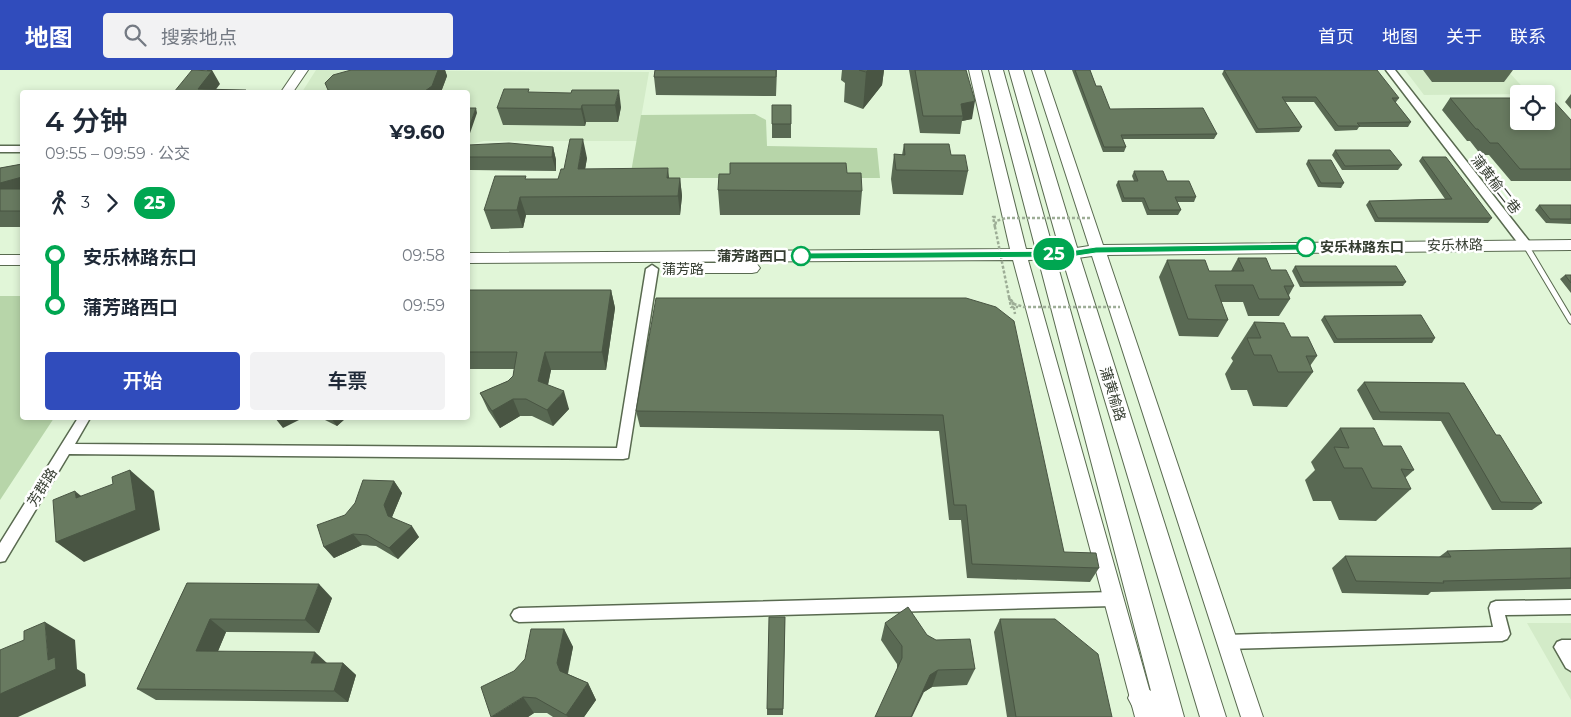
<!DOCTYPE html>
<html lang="zh">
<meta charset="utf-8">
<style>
:root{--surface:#fff;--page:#f2f2f3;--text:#1f2937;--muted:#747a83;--accent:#304cbc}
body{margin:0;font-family:Montserrat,"Noto Sans SC",sans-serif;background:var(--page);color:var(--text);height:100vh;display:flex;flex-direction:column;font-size:19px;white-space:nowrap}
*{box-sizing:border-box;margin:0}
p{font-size:16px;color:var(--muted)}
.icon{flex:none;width:28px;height:28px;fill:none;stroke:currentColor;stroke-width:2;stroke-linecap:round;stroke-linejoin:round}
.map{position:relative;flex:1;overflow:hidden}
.details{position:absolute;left:20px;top:20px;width:450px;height:330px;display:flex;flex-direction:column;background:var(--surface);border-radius:5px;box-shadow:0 2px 8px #0003}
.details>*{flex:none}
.badge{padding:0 10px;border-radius:16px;font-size:18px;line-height:32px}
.buttons{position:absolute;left:1510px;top:15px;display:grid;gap:10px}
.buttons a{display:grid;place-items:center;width:45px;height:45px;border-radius:5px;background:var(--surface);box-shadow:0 2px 8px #0003;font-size:25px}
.map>.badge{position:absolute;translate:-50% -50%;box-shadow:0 0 0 2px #fff}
.legs{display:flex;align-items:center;gap:8px;height:55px;padding:0 25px;font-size:16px}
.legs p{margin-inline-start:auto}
.summary{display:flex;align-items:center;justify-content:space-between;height:85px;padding:0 25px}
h1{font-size:28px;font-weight:600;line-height:38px}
.action{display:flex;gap:10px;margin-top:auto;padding:10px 25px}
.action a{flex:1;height:58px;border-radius:5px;background:var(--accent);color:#fff;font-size:20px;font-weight:600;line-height:58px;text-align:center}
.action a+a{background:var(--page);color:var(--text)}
ul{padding:0 25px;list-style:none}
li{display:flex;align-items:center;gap:18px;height:50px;font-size:19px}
li i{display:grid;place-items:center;width:8px;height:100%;margin:0 6px;background:currentColor}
li i::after{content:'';width:12px;height:12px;margin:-6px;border:4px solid;border-radius:50%;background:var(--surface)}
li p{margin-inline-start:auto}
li:first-child i{background:linear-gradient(#0000 50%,currentColor 0)}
li:last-child i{background:linear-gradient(currentColor 50%,#0000 0)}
header{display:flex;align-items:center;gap:30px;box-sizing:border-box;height:70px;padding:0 25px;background:var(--accent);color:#fff}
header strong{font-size:24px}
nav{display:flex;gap:28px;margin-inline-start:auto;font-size:18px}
.search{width:350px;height:45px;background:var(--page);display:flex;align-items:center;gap:12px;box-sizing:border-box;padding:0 18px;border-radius:5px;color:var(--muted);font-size:19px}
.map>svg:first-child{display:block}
.built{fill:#d3ebc8}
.green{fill:#b7d5a9}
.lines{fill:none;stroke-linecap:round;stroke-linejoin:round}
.lane-casing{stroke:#596a50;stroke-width:7}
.street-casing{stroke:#596a50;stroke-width:3}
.secondary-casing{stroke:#596a50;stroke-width:2}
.primary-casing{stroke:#596a50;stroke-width:2}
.path{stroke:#9dad96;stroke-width:2.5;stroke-dasharray:3 2;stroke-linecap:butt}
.lane{stroke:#fff;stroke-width:5}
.street{fill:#fff;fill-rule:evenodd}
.secondary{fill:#fff;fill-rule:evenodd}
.primary{fill:#fff;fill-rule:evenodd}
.path-bridge{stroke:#9dad96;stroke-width:2.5;stroke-dasharray:3 2;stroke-linecap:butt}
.wall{fill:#596953}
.shaded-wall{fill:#495543}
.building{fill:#687a60;stroke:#495543}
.line-1{fill:#00a651;stroke:#fff}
.stop-1-dot{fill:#fff;stroke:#00a651;stroke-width:2.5}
.labels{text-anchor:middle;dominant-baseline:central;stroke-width:5;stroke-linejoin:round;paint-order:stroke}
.street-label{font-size:14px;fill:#353d31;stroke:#fff}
.stop-label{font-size:14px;font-weight:bold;fill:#353d31;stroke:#fff;text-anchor:start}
</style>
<header>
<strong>地图</strong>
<div class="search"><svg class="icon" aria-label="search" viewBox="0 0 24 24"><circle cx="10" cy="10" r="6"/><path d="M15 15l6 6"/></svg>搜索地点</div>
<nav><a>首页</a><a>地图</a><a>关于</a><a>联系</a></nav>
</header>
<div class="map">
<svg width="1571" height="647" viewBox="0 0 1571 647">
<rect width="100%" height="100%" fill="#e1f6d8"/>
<path class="built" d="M316 0 649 2 637 71H484L468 75V22H302Z
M1405 0H1507L1529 24 1424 25Z
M1527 553H1571V630Z"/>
<path class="green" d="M755 44 766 50 767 76 877 78 880 108H630L641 45Z
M0 226H22V348H54L0 430Z"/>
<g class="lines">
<g class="lane-casing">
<path id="lane" d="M1525 174 1571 251"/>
</g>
<g class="street-casing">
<path id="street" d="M1386 0H1395L1529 171 1530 174 1529 177H1521Z
M0 76H22V82H0Z
M652 195 658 199 628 388 623 389 69 384 5 491 0 492V473L78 348H90L75 374 617 378 646 199Z
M1113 522 1118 524 1120 529 1118 534 1113 536 519 552 514 550 511 545 514 540 519 538Z
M1571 530V544L1505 545 1510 564 1507 569 1502 571 1226 579 1221 577 1218 572 1221 567 1226 565 1493 557 1489 538 1491 533 1496 531Z
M1562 570H1571V601L1566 598 1554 577 1557 572Z"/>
</g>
<g class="secondary-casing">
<path id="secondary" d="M296 0H308L293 22H281Z
M969 0H981L1026 179H1070L1089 176 1032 0H1044L1103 175 1571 170V180L1107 185 1263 647H1241L1092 186 1070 189 1028 190 1157 647H1135L1013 190 468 193V183L1010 179Z
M0 185H22V195H0Z
M698 193H752L757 194 760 198 757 202 752 203H698L693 202 690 198 693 194Z"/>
</g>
<g class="primary-casing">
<path id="primary" d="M989 0H1003L1184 647H1138L1128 628 1132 619 1141 615 1151 621Z
M1009 0H1023L1079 184 1226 647H1200L1061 184Z"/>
</g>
<path class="path" d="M995 157 993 147H996
M1009 227 1011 237H1018
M1009 229 1013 232 1015 244"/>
<use href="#lane" class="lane"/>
<use href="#street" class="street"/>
<use href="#secondary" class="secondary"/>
<use href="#primary" class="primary"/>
<path class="path-bridge" d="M1090 148H1006L996 151 995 157 1009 227 1014 234 1024 237H1120"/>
</g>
<path class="wall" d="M351 0H445L447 6 441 22H329L325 13Z
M655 0H777L776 26 656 25 654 7Z
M842 0H884L882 15 863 39 844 32 845 13 841 10Z
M909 0H966L972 49 962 51 960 64 920 63Z
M1072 0H1090L1096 16 1110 39 1217 64 1214 69H1123L1126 77 1124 82H1103Z
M1224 0 1399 28 1396 32H1395L1411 52 1408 57H1359L1357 60 1335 61 1314 32H1285L1302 57 1299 62 1256 63 1222 4Z
M1423 0H1513L1504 12H1432Z
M572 20 621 37 618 52H586L585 56 503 55 497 38 571 23Z
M1571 24V39L1565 32Z
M1450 28 1571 50V111H1511L1489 85H1481L1470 71H1467L1442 40Z
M791 35V68H772V54Z
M904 74 951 85 968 101 963 125 893 124 891 109 894 84 902 85Z
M468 75 553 77 556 90V101L470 100 468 94Z
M1335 80 1402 95 1398 100H1342L1332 85Z
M1422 87 1492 148 1488 153 1375 152 1366 135 1369 131 1445 129 1419 91Z
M587 88 585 99 669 108H680L682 126 680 145H526L523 158 491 159 484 140 527 109H558L564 99Z
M1308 90 1344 113 1341 118 1318 117 1306 94Z
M22 94V157H0V98Z
M1134 101 1167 111 1196 127 1194 132H1177L1181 140 1178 145H1147L1142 132H1122L1116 115 1118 111H1134L1132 106Z
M847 103 862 121 860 145H720L718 120Z
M1539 135H1571V154L1546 153 1535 140Z
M1238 188 1271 200 1294 216 1289 225 1290 229 1279 246H1248L1243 232H1221L1228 250 1218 267 1179 266 1159 207 1167 190 1209 201H1231Z
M1295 196 1406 212 1403 216 1300 217 1292 201Z
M1565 205H1571V223L1560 209Z
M468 220H611L615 238 606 300H551L548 315 569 339 553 356 532 346H520L500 358 488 340 480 323 508 311 513 306 514 299H468Z
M966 228 1064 482 1099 498 1090 512 967 508 961 450H949L939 361 640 357 636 341Z
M1324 246 1435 268 1432 273H1334L1321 250Z
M1254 252 1291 267 1317 286 1310 296 1313 302 1287 337 1253 336 1247 320H1231L1225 304 1233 291 1231 288Z
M1364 312 1464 313 1496 365 1542 433 1532 440H1492L1441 351 1373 350 1357 320Z
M321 348H346L337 356Z
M1340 358 1383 376 1414 400 1405 408 1411 419 1376 451 1339 450 1331 431H1313L1305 410 1315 400 1311 392Z
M394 411 402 423 392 447 393 448 419 467 398 489 376 476 362 475 334 488 324 477 345 445Z
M1571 478V519L1431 522 1428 525 1342 523 1332 498 1345 486 1439 487 1447 481Z
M187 513 332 528 319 563 226 562 218 581 327 593H343L356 605 348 632 156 630 137 619Z
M785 547 783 645H767V639Z
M1000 549 1112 647H1007L994 562Z
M885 553 927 565 975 599 967 615 932 617 924 622 897 599V594L881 570Z
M564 559 573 577 568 604 588 613 596 630 584 647H553L547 643H534L528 647 514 601Z"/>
<path class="shaded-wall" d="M207 0H212L220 14 214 22 198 19Z
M438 0H445L447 6 441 22H425V21Z
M868 0H884L882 15 863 39 866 2Z
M619 20 621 37 618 52 615 35Z
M975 31 972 49 962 51 963 46 961 34Z
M582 35 586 52 585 56 581 39Z
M476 38 477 43 468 69V60Z
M583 69 587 88 582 118 578 99Z
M553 77 556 90V101L552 87Z
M668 98 670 116 667 108Z
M22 107V127L0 133V113Z
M680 108 682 126 680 145 678 126Z
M520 127 526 145 523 158 517 140Z
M611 220 615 238 606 300 602 282Z
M545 282 551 300 545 328 538 311Z
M564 321 569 339 553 356 547 340Z
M513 329 520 346 500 358 492 341Z
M275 348H303L283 358Z
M331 348H346L337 356Z
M130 400 154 421 160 460 84 492 56 472Z
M394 411 402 423 392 447 396 457 388 446 384 435Z
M75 421 101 442 76 428Z
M412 456 419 467 398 489 389 478Z
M353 464 362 475 334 488 324 477Z
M319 514 332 528 319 563 305 550Z
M210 549 226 562 213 593 196 581Z
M45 552 75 570 77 599 85 604 86 616 18 647H0V624L48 590Z
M564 559 573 577 566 610 560 601 557 593Z
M315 582 328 594 311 593Z
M343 593 356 605 348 632 334 621Z
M938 600 932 617 924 622 912 647H911L930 605Z
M588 613 596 630 584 647H568L566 645Z
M523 627 534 643 528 647H491Z"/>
<path class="building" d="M192 0 212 1 198 19 246 20 244 22H174Z
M351 0H438L432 16 425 21H392L391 22H338L328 20 325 13 333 5Z
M655 0H776V7H654Z
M859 0H868L866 2Z
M915 0H966L975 31 961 34 963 46H923Z
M1075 0H1090L1096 16H1101L1110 39 1203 38 1217 64 1121 65 1126 77H1104Z
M1224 0H1377L1399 28H1392L1411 52 1357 53 1360 56H1338L1316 27H1282L1302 57 1258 59Z
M504 19H529L528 22 571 23 572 20H619L615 35H582L581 39 497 38Z
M1450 28H1519V51H1546V28H1551L1571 50V99H1520L1498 73H1490L1478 59H1476Z
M772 35H791V54H772Z
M468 38H476L468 60Z
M570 69H583L578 99 668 98 667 108H680L678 126 520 127 517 140H484L495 106H526L525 109H558L561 99H564Z
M509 73 553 77 552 87H468V75Z
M904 74H949L951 85H965L968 101 896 100 894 84 905 85Z
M1335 80H1390L1402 95 1345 96Z
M1422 87H1446L1492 148H1378L1369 131 1452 129Z
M1308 90H1331L1344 113H1321Z
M730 93H846L847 103H861L862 121 718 120 719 104H730Z
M22 94V107L0 113V98Z
M1134 101H1163L1167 111H1189L1196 127H1175L1181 140H1149L1144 128H1124L1118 111H1138Z
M0 119H22V141H0Z
M1539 135H1571V149H1550Z
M1238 188H1266L1271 200H1286L1294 216H1284L1290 229H1259L1253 215H1215L1228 250 1188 249 1167 190H1205L1209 201H1244Z
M1295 196H1396L1406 212H1303Z
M1565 205H1571V213Z
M468 220H611L602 282H545L538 311 564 321 547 340 526 329H513L492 341 480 323 508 311 513 306 517 282H468Z
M656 228H966L996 237 1014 251 1064 482 1096 483 1099 498 972 494 966 435H954L943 345 636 341Z
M1421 245 1435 268 1337 269 1324 246Z
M1254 252 1284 253 1291 267H1308L1317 286H1306L1313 302H1278L1271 285H1254L1247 268H1261Z
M1364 312 1464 313 1496 365H1500L1542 433 1501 432 1449 343 1380 342Z
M1340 358H1374L1383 376H1401L1414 400 1401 399 1411 419 1372 418 1362 398H1344L1334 377 1349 378Z
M130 400 136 440 56 472 53 430 75 421 76 428 113 414 112 407Z
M363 410 394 411 384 435 388 446 412 456 389 478 367 465 353 464 324 477 317 455 345 445 355 433Z
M1571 478V508L1443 511 1444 513 1356 511 1345 486 1451 487 1447 481Z
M187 513 319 514 305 550 210 549 196 581 315 582 311 593H343L334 621 137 619Z
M908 537 927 565 936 570 970 569 975 599 938 600 930 605 911 647H875L902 588V576L885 553Z
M769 547H785L783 639H767Z
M1000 549H1055L1098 584 1112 647H1016Z
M45 552 48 590 55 587 56 599 0 624V580L24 570V561Z
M531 559H564L557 593 560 601 588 613 566 645 536 628 523 627 491 647 481 617 514 601 525 589Z"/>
<path class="line-1" d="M1306 174 1310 177 1306 180 1096 183 1070 187 801 189 797 186 801 183 1070 181 1096 177Z"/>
<g class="stop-1-dot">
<circle cx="1306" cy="177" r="9"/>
<circle cx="801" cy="186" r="9"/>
</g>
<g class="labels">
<g class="street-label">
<text transform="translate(1496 114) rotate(52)">蒲黄榆二巷</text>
<text transform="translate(1455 175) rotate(-1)">安乐林路</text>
<text x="683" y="199">蒲芳路</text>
<text transform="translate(1113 324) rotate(73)">蒲黄榆路</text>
<text transform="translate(42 417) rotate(-58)">芳群路</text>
</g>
<g class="stop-label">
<text x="1320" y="177">安乐林路东口</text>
<text x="787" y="186" text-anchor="end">蒲芳路西口</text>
</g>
</g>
</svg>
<div class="buttons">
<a><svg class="icon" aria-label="locate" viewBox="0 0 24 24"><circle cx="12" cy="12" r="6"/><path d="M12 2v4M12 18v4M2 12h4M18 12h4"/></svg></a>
</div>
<b class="badge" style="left:1054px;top:184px;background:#00a651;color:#fff">25</b>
<section class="details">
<div class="summary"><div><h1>4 分钟</h1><p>09:55 – 09:59 · 公交</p></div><b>¥9.60</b></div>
<div class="legs"><svg class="icon" aria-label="walk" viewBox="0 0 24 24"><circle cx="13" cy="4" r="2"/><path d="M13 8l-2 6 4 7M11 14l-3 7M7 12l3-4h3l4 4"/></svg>3<svg class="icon" aria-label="forward" viewBox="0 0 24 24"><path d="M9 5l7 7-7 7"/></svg><b class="badge" style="background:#00a651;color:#fff">25</b></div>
<ul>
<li><i style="color:#00a651"></i><b>安乐林路东口</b><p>09:58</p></li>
<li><i style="color:#00a651"></i><b>蒲芳路西口</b><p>09:59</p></li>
</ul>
<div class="action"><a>开始</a><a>车票</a></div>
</section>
</div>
